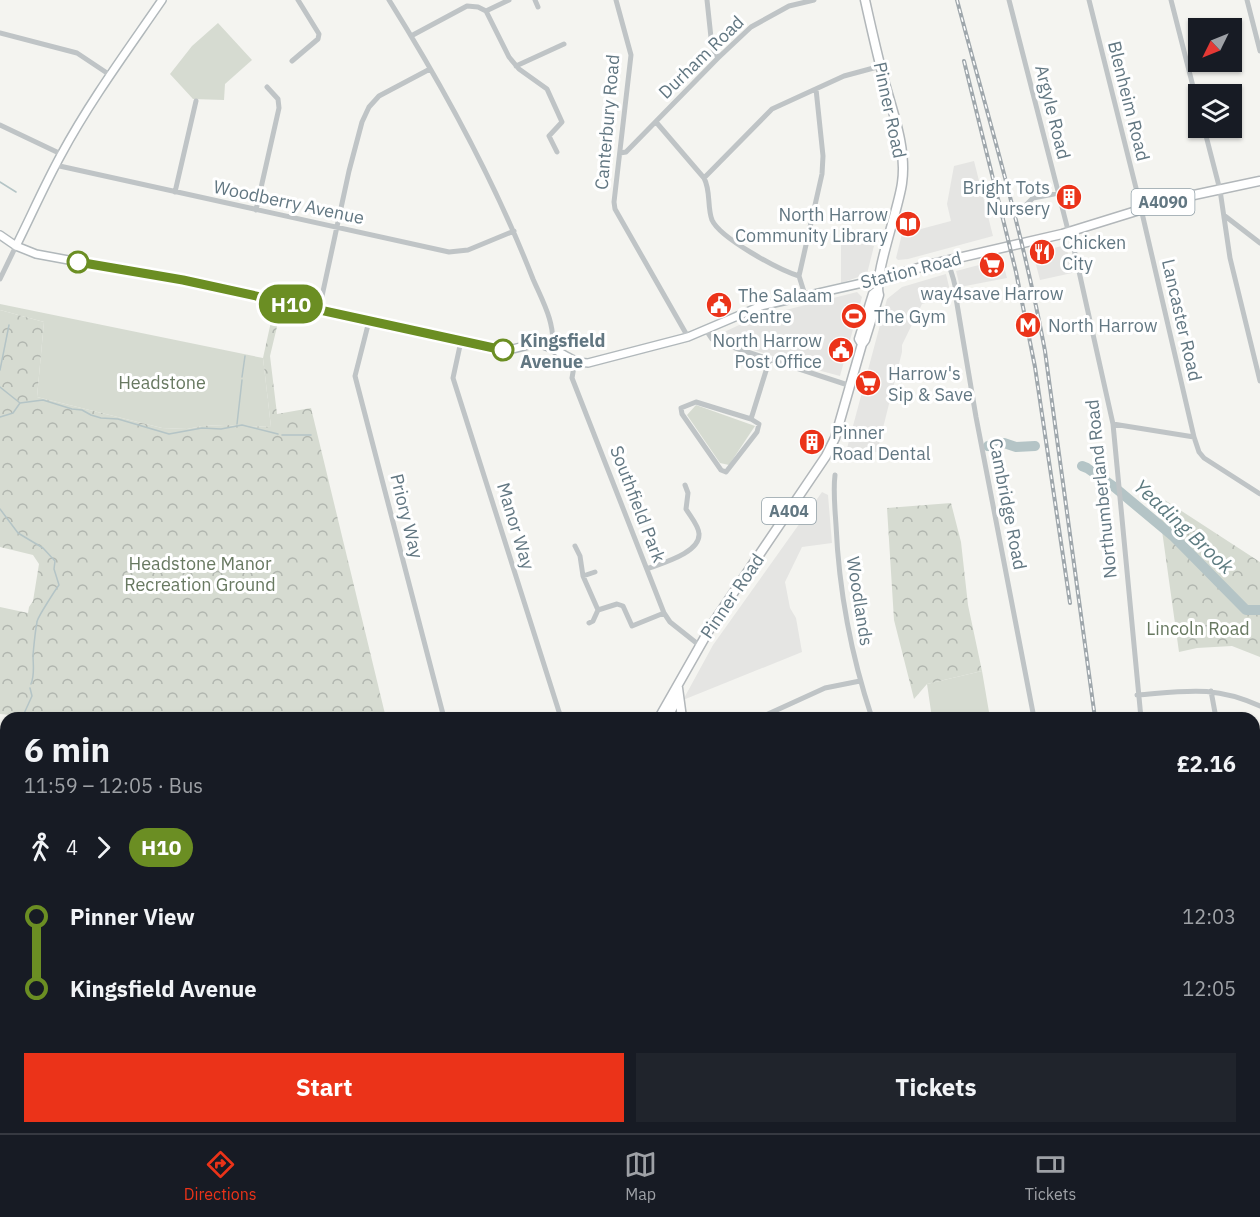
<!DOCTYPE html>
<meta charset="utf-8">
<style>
:root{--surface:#171b24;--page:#20242c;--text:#f1f3f6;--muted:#9ea1a6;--line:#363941;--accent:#eb3319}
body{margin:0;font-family:"IBM Plex Sans",sans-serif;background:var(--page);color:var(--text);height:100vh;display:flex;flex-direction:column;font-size:22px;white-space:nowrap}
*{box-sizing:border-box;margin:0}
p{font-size:20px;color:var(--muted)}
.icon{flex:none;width:33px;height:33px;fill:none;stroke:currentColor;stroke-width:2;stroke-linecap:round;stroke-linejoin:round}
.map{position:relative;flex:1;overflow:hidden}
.side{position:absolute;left:0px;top:712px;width:1260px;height:422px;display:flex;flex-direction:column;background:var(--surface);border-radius:18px 18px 0 0;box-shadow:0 2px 4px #0004}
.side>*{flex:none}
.badge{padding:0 12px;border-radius:20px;font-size:21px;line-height:39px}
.needle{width:39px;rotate:227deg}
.tools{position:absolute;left:1188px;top:18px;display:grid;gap:12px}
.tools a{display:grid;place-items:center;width:54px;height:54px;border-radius:0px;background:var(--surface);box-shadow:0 2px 4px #0004;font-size:30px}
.map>.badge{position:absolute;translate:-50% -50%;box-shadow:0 0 0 3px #fff}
.legs{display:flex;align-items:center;gap:9px;height:66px;padding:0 24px;font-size:20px}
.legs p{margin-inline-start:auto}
.head{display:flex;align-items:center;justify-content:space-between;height:102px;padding:0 24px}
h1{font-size:33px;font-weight:700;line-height:45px}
.primary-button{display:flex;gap:12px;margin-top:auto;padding:12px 24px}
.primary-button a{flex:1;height:69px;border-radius:0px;background:var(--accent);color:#fff;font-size:24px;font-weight:700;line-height:69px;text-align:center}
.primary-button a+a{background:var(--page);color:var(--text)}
ul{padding:0 24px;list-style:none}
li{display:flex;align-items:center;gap:21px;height:72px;font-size:22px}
li i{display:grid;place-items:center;width:9px;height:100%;margin:0 8px;background:currentColor}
li i::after{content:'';width:15px;height:15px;margin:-8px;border:4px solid;border-radius:50%;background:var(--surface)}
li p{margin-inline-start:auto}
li:first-child i{background:linear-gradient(#0000 50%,currentColor 0)}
li:last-child i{background:linear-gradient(currentColor 50%,#0000 0)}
.tabs{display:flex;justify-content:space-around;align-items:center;height:84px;border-top:2px solid var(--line);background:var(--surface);font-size:16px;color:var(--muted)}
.tabs a{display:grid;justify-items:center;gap:3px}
.tabs .on{color:var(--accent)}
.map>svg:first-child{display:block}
.built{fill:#e5e5e3}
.green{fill:#d6dbd1}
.forest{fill:url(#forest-crowns)}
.cemetery{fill:url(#cemetery-stones)}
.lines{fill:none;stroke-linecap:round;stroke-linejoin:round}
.stream{stroke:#b4c4c6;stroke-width:1.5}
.river{stroke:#b4c4c6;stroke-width:10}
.secondary-casing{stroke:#b1b8bb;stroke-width:10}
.primary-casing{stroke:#b2b7ba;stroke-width:11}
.street{stroke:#bfc4c6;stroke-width:5}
.secondary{stroke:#fff;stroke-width:7}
.primary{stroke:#fff;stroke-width:8}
.rail-casing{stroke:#9fa7ac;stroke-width:4}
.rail{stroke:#fff;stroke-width:1.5;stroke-dasharray:4.5;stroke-linecap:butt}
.line-1-casing{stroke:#fff;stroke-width:14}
.line-1{stroke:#6b8e23;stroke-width:9}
.stop-1-dot{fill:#fff;stroke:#6b8e23;stroke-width:3}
.labels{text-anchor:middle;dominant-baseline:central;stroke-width:6;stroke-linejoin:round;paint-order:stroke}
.shield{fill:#fff;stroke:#91a0a8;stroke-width:1.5}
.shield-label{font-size:16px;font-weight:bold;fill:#627782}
.street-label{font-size:18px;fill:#627782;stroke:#fff}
.poi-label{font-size:18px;fill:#627782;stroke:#fff;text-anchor:start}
.stop-label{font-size:18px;font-weight:bold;fill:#627782;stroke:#fff;text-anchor:start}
.park-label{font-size:18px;fill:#687961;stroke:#fff}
.water-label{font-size:20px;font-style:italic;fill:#5d7b80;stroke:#fff}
</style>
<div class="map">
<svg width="1260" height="1133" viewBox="0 0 1260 1133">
<defs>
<pattern id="forest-crowns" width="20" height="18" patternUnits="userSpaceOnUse" patternTransform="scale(1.5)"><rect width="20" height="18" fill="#d6dbd1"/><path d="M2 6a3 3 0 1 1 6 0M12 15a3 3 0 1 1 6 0" fill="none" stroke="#b1b6af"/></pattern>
<pattern id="cemetery-stones" width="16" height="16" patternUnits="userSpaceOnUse" patternTransform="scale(1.5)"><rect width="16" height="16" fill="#d6dbd1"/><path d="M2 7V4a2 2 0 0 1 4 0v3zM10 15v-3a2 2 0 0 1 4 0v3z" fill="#b1b6af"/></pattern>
</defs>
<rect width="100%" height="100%" fill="#f4f4f0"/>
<path class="built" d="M974 161 993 236 908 259 898 260 896 258 902 234 951 221 947 204 954 166Z
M841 238 874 246 867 274 841 283Z
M1066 245 1072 273 1040 280 1033 253Z
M1002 259 1007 278 960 287 956 271Z
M946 274 951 295 922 304 902 345V352L877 452H846L887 299 902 287Z
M857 292 862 297 840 376 810 368 719 339 722 333 754 318Z
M822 492 828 495 832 543 802 547 785 582 790 608 796 618 802 652 683 700 713 645Z
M0 833 6 834V1057L0 1065Z"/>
<path class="green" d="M218 23 252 60 225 84 224 100 193 99 170 74 192 46Z
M0 304 263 358 271 427 225 425 202 426 187 429 162 428 37 397 44 322 0 310Z
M696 405 755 426 729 465 720 463 687 415Z
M982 671 990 718H932L927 684Z"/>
<path class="forest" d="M274 308 281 310 270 356 277 414 311 408 386 718H43L0 714V607L28 613 29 607 33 601 39 564 33 555 0 547V310L44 322 37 397 162 428 187 429 202 426 225 425 271 427 263 358Z
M1157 495 1260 562V657L1232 646 1197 648 1179 652Z
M951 503 961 542 968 605 982 671 927 684 914 699 894 620 887 508Z"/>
<path class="cemetery" d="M651 1128H832L836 1133H655Z"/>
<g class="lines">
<path class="stream" d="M0 182 16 192
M0 370 9 325
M242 377 245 356
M0 387 20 403
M0 417 13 413 20 403 43 400 72 409 82 410 91 415 101 418 118 419 169 434 202 428 221 429 242 425 278 434
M237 424 242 380
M282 435H311
M0 509 18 533 43 548 55 561 54 569 59 585C56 589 37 618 37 622 35 632 34 645 33 655 33 665 35 675 31 684
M22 718 32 696 30 688
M2 803V783L6 774"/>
<path class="river" d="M988 446 1004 443 1016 447 1035 446
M1082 466 1087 468 1113 486 1174 537 1246 610H1260"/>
<g class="secondary-casing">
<path id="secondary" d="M0 235 16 246 36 254 183 281 500 349C515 352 525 343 538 344 557 346 569 363 588 363L688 337 761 306 880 279
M16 246C31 216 45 184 61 155 90 101 127 51 162 0
M0 822 6 823
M0 829H6
M1001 1128 1004 1133"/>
</g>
<g class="primary-casing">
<path id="primary" d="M880 279 932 264 1062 234 1175 199 1260 181
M862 344 859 339 873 294 878 290
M678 688 682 718
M659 718 713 623 826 456 835 438 862 344 865 340 879 295C873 277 899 208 902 183 907 149 893 113 884 80 877 54 871 27 865 0
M668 718 676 700 674 695
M468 1133 471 1128
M479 1133 481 1128"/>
</g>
<path class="street" d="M389 0C444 88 495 182 533 279 542 300 556 324 552 348
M535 0 538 7
M616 0 631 55 614 202 615 209 688 337
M707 0 712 47 718 58
M1009 0 1070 238 1072 240 1113 424 1141 718
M1089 0 1139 200 1194 437
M1171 0 1198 106
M1247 0 1260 51
M486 11 509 0
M0 33 77 53 110 75
M411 36 467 6 478 7 486 11 509 57 519 69 547 89 562 122 549 136 557 152
M292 61 318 39 319 34 298 0
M516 66 564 44
M656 122 704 178C711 191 707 207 712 220 720 238 779 270 799 276
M0 125 61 154
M1204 128 1220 190 1230 258 1260 381
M620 153 626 152 718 58 751 27 789 6 814 0
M55 165 449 252 468 250 514 231
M704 178 772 109 844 76 881 66
M175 192 196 101
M1026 205 1033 198 1059 193
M256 210 279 108 278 99 267 87
M1225 216 1260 243
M948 261C951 274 957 284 956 298L976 417 1034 718
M0 279 16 246
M805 295 799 276 822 174 823 156 816 89
M319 310 349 171 362 122 369 107 379 96 430 69
M369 321 355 376 444 718
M706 330 712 339 720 343 851 386
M461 341 453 378 561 718
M575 361 572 378 664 613 670 622 699 645
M696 402 751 419 759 424 757 432 726 472 721 470 682 414 681 408Z
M751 419 770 358
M1113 424 1194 437 1199 452 1204 458 1260 494
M835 475C833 491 835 509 836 525 839 592 851 655 872 718
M575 546 580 556 583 576 598 610 617 604 623 606 632 626 664 613
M647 569C662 563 700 553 699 534 699 526 690 516 686 509L688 493 685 485
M583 576 595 572
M589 623 593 621 598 610
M1211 691 1216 718
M1137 695C1187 691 1213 685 1260 706
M759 718 825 688 860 681
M1254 907 1260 933
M1254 1072 1260 1074
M242 1128 246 1133
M343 1128 348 1133
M534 1128 537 1133
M1196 1128 1198 1133
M375 1133 378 1128
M460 1133 462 1128
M487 1133 490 1128
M873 1133 876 1128"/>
<use href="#secondary" class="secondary"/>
<use href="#primary" class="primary"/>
<g class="rail-casing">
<path id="rail" d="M957 0C988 117 1023 233 1045 351L1095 718
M964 61 1016 272 1035 367 1070 603
M1155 1128 1156 1133"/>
</g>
<use href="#rail" class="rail"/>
</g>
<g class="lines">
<g class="line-1-casing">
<path id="line-1" d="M78 262 183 280 503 350"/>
</g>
<use href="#line-1" class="line-1"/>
</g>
<defs>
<g id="building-disc" transform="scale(1.35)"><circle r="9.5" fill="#eb3319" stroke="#fff"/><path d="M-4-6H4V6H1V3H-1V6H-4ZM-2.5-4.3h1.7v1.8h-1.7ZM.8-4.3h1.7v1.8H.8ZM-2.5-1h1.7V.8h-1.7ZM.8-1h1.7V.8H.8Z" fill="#fff"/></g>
<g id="library-disc" transform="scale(1.35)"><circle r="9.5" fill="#eb3319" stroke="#fff"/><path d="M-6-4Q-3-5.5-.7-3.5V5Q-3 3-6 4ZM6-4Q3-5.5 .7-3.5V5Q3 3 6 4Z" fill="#fff"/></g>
<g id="restaurant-disc" transform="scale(1.35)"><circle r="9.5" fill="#eb3319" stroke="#fff"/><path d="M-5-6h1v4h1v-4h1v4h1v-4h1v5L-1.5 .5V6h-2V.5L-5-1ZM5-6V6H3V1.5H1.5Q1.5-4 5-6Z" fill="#fff"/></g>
<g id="supermarket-disc" transform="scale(1.35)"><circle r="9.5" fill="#eb3319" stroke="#fff"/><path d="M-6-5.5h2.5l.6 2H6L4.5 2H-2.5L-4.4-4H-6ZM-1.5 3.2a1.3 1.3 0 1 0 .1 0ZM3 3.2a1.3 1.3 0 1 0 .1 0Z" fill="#fff"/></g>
<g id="civic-disc" transform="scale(1.35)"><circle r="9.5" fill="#eb3319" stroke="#fff"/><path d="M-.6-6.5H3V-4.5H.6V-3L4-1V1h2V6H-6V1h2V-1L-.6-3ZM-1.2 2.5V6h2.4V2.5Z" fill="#fff"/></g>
<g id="stadium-disc" transform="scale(1.35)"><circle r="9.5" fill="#eb3319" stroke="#fff"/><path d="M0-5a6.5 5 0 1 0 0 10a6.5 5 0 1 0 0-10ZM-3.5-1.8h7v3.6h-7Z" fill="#fff"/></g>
<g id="metro-disc" transform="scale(1.35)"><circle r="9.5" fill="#eb3319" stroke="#fff"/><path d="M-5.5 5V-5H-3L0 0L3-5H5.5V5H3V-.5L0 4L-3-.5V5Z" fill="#fff"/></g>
</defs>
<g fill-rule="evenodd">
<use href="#building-disc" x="1069" y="197"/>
<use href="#library-disc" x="908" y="224"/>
<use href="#restaurant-disc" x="1042" y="252"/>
<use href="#supermarket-disc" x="992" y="265"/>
<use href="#civic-disc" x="719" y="305"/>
<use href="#stadium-disc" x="854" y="316"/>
<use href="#metro-disc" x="1028" y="325"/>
<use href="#civic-disc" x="841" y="350"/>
<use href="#supermarket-disc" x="868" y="383"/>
<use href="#building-disc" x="812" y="442"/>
</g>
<g class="stop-1-dot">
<circle cx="78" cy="262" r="10"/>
<circle cx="503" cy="350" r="10"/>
</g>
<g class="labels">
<g class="shield">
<rect x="1131.5" y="189" width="63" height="26" rx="4.5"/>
<rect x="762" y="498" width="54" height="26" rx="4.5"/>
</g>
<g class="shield-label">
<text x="1163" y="202">A4090</text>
<text x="789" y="511">A404</text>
</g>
<g class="street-label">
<text transform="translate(701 57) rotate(-44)">Durham Road</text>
<text transform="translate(1129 101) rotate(76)">Blenheim Road</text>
<text transform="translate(890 110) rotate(78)">Pinner Road</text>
<text transform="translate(1053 112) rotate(76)">Argyle Road</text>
<text transform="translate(607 122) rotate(-85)">Canterbury Road</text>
<text transform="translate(289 202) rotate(12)">Woodberry Avenue</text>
<text transform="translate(911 270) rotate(-14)">Station Road</text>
<text transform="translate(1182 320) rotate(77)">Lancaster Road</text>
<text transform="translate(1101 489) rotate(-96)">Northumberland Road</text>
<text transform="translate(638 504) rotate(69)">Southfield Park</text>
<text transform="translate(1008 504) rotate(79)">Cambridge Road</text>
<text transform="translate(407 516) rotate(76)">Priory Way</text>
<text transform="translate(516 526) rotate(73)">Manor Way</text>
<text transform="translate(732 596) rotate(-56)">Pinner Road</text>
<text transform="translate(860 601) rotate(81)">Woodlands</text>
</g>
<g class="poi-label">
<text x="1050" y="187" text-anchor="end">Bright Tots<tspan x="1050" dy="21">Nursery</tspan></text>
<text x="888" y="214" text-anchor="end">North Harrow<tspan x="888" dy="21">Community Library</tspan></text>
<text x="1062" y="242">Chicken<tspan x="1062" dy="21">City</tspan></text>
<text x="992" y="293" text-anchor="middle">way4save Harrow</text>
<text x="738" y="295">The Salaam<tspan x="738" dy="21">Centre</tspan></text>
<text x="874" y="316">The Gym</text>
<text x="1048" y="325">North Harrow</text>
<text x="822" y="340" text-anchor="end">North Harrow<tspan x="822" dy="21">Post Office</tspan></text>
<text x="888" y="373">Harrow's<tspan x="888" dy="21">Sip &amp; Save</tspan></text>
<text x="832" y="432">Pinner<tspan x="832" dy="21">Road Dental</tspan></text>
</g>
<g class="stop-label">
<text x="520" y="340">Kingsfield<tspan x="520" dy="21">Avenue</tspan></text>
</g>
<g class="park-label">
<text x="162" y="382">Headstone</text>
<text x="200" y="563">Headstone Manor<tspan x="200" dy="21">Recreation Ground</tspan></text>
<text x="1198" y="628">Lincoln Road</text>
</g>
<g class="water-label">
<text transform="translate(1184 526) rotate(43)">Yeading Brook</text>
</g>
</g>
</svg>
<div class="tools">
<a><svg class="needle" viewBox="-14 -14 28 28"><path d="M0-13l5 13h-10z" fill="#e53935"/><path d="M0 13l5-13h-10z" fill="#9ea1a6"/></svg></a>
<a><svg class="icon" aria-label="layers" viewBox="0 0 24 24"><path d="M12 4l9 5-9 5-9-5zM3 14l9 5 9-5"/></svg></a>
</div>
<b class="badge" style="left:291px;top:304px;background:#6b8e23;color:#fff">H10</b>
<section class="side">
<div class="head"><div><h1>6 min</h1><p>11:59 – 12:05 · Bus</p></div><b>£2.16</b></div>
<div class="legs"><svg class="icon" aria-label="walk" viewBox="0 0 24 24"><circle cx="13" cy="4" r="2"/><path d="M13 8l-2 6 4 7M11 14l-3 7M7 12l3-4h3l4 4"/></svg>4<svg class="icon" aria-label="forward" viewBox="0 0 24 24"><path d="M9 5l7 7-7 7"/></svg><b class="badge" style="background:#6b8e23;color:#fff">H10</b></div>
<ul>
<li><i style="color:#6b8e23"></i><b>Pinner View</b><p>12:03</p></li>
<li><i style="color:#6b8e23"></i><b>Kingsfield Avenue</b><p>12:05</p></li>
</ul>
<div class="primary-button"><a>Start</a><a>Tickets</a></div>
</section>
</div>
<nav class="tabs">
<a class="on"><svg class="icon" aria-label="directions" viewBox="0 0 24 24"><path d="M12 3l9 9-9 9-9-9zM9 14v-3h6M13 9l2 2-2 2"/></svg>Directions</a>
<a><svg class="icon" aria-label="map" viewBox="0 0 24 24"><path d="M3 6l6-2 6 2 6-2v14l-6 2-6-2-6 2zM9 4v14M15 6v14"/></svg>Map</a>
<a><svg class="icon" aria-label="tickets" viewBox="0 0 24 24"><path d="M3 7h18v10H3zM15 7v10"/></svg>Tickets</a>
</nav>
